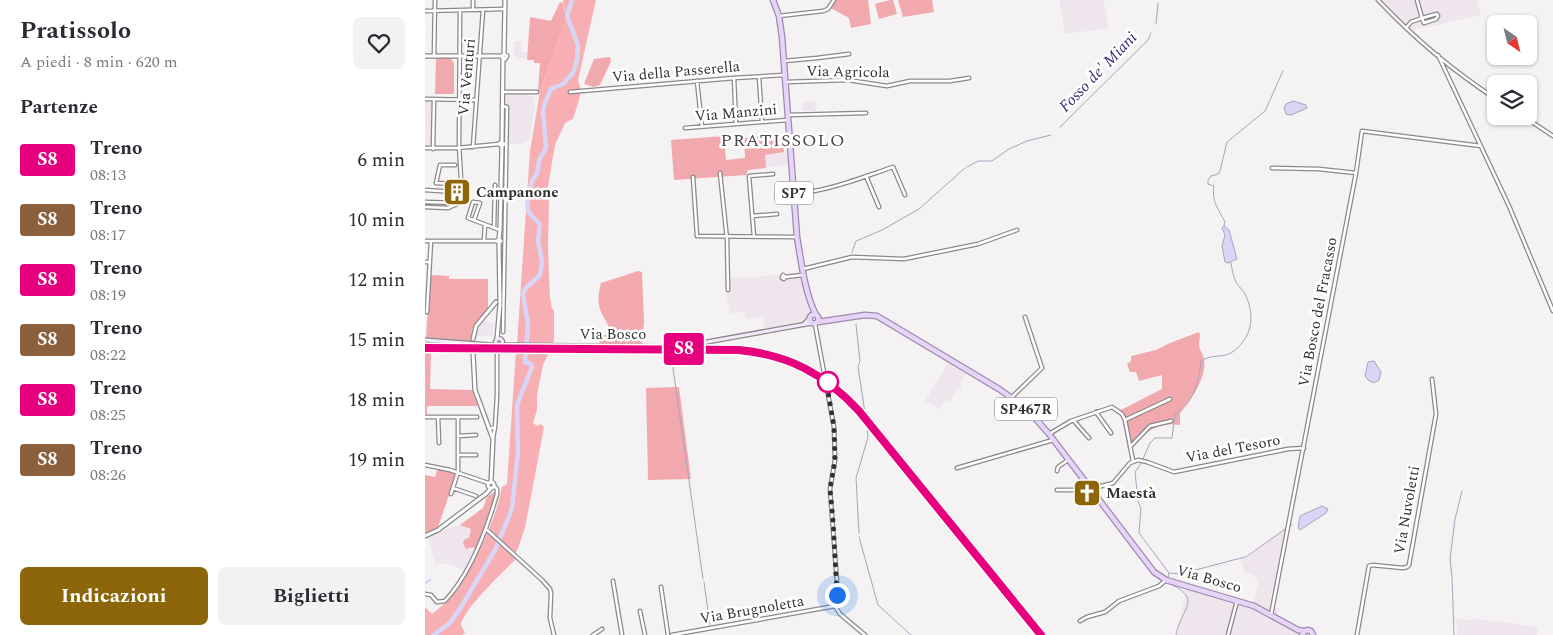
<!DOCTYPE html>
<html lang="it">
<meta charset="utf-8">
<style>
:root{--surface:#fff;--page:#f2f2f3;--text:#2b2b33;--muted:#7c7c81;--accent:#8d6609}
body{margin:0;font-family:Spectral,serif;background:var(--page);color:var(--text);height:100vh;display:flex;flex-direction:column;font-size:19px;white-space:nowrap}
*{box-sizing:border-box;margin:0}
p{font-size:16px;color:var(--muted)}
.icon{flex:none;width:28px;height:28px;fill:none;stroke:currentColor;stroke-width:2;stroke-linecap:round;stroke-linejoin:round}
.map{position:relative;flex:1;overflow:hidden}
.panel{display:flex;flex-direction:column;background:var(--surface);width:425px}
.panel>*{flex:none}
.badge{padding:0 10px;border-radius:4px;font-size:18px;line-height:32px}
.needle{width:32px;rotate:145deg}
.tools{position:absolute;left:1062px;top:15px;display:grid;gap:10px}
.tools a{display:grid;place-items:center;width:50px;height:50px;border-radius:8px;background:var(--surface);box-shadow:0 1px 4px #0004;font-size:25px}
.you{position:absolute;width:25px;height:25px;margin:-12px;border:4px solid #fff;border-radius:50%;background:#1a73e8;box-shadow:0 0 0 8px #1a73e833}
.map>.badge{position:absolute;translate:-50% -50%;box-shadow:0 0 0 2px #fff}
h2{padding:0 20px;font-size:19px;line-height:45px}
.round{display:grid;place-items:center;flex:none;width:52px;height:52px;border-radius:8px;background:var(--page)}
.headline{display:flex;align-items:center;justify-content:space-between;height:85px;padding:0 20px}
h1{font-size:24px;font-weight:700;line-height:38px}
.button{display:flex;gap:10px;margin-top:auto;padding:10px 20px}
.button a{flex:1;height:58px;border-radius:8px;background:var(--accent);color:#fff;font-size:20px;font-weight:700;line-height:58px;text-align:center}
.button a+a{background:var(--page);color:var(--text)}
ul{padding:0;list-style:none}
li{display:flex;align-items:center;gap:15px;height:60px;padding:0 20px}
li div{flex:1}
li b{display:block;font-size:19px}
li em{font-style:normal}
li .badge{min-width:55px;font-weight:700;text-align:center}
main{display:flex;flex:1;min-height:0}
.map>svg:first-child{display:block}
.built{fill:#efe5ed}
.green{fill:#f1a9ad}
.forest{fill:#f8afb3}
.water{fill:#d7d6f6;stroke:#a6a4bb}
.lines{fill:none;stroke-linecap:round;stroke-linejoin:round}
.stream{stroke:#a6a4bb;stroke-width:1}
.canal{stroke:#d7d6f6;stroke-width:2.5}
.river{stroke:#d7d6f6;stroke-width:4.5}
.tertiary-tunnel{stroke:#cecbcd;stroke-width:3;stroke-dasharray:3 1.5;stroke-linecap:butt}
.minor-casing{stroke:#8b888b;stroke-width:5}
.tertiary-casing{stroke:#8b888b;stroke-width:5.5}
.secondary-casing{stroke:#8b888b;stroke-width:5.5}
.primary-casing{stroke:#9e89af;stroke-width:7}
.minor{stroke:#fff;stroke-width:2.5}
.tertiary{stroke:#fff;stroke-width:3}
.secondary{stroke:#f3eafb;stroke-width:3}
.primary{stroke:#e7d5f7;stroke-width:4.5}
.rail-casing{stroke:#918e90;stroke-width:3}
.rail{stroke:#fff;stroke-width:1;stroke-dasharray:4;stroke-linecap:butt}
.line-casing{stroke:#fff;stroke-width:11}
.line{stroke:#e6007e;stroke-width:8}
.walk{stroke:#333132;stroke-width:5;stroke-dasharray:0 9}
.stop-dot{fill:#fff;stroke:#e6007e;stroke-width:2.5}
.labels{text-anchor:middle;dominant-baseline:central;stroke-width:5;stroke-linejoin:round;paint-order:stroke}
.shield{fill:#fff;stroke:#706f70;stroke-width:1}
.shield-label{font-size:14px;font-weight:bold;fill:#333132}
.street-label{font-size:15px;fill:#333132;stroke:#fff}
.poi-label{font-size:15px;font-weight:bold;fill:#333132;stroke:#fff;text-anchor:start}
.water-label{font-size:16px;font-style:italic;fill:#372479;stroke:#fff}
.quarter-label{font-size:18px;letter-spacing:1px;fill:#4e4b4e;stroke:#fff}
</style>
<main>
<section class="panel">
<div class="headline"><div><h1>Pratissolo</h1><p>A piedi · 8 min · 620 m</p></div><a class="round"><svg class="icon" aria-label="heart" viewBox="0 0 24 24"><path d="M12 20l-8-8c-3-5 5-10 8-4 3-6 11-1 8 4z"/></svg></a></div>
<h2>Partenze</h2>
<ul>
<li><span class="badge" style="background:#e6007e;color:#fff">S8</span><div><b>Treno</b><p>08:13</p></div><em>6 min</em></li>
<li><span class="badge" style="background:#8b5e3c;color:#fff">S8</span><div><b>Treno</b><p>08:17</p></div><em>10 min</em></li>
<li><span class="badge" style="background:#e6007e;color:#fff">S8</span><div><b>Treno</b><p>08:19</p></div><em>12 min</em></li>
<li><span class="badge" style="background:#8b5e3c;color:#fff">S8</span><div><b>Treno</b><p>08:22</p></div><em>15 min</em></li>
<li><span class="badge" style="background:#e6007e;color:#fff">S8</span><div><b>Treno</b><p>08:25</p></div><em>18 min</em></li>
<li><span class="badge" style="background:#8b5e3c;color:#fff">S8</span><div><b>Treno</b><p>08:26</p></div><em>19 min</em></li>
</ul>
<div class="button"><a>Indicazioni</a><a>Biglietti</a></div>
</section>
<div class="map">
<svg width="1128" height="635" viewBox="0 0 1128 635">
<rect width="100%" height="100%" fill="#f5f2f4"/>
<path class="built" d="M634 0H678L684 28 640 34Z
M955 0H1052L1056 15 984 31Z
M89 41H96V52H102V58L93 59 89 55Z
M81 94H99L109 97 110 105 105 139 96 144H83V106L81 105Z
M0 101H5L7 103 6 144 4 146H0Z
M390 101 391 111H377V102Z
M363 152V165L341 168 339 155Z
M375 272 385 312 378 322 340 329 337 317 321 319 319 311 305 314 300 287H305L306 277H331Z
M59 320 69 323 68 336H51L53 327Z
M523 363 541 374 535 384 537 386 534 391 532 390 525 402 521 400 514 409 500 401Z
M866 523 850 607 854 610 852 615 888 635H752L762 584 828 603 833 584 830 576 819 572 815 559 824 557Z
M35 525 46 529 44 538 48 547 51 550 39 570 20 563 11 565 3 537 17 530Z
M1031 618 1047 620V618L1113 627 1112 635H1032Z"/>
<path class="green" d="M408 0H443L446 24 426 28 424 18 404 7Z
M465 0H468L472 14 454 19 450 4Z
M473 0H507L509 12 478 17Z
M135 2 138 3 141 20 115 91H113L115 63H109V60H102L105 17 126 21Z
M25 57 29 63V94H10L11 58Z
M185 57 186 61 175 85 169 87 159 84 169 59Z
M357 134 359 152 340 155 341 168 323 170 321 175 249 180 246 140 299 136 301 160 320 158 319 138Z
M213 271 217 272 219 322 217 344 175 345 174 341 177 336 182 334 184 329C183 321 177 317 175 309 172 301 174 291 176 283Z
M9 275 24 276V279H63V309L47 329 46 341 1 339 5 276Z
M774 332C776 337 774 339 774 344 774 349 778 354 779 359 782 379 766 398 755 413V425C736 422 723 429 712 443L702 444 696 410 737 389V375L714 381 711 372H705L702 364 706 361V356L731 350 745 343Z
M0 350H6L5 389 47 390 53 406H4L2 407V415H0Z
M254 387 266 479 223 480 221 388Z
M13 467 32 472 12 530 0 534V475L10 477Z
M71 491 60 529 51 550 48 547 41 549 38 543 40 539 44 538 46 529 35 525 58 508 62 497Z"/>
<path class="forest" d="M138 0H171L153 80 156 90 154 100 148 119 140 123 130 145 123 186 124 203 123 248 125 298 127 308 129 311V341L127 345 92 344 105 151 115 91 141 20Z
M91 351 124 352 118 365 112 395V410L108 423 112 426 116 424 119 427 100 528C96 538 95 546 89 555L91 559C79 571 38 609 36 625L40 633 37 635H0V607L7 614C13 609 20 604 24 598 48 567 69 527 77 487L82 484Z"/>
<path class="water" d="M868 101 881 105 882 108 866 115 861 114 859 108 861 104Z
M799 226 804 230 812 259 803 263 800 262 797 246 800 235 797 228Z
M949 361 956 372 954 380 949 383 943 380 940 376 943 362Z
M897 506 903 509 901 513 875 530 873 528 875 516Z"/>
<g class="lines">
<path class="stream" d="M731 24 733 3
M635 127 723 40 726 33
M542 167 553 161H567L584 149 602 141 626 135
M799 226 800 222C794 210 786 201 789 186L783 184V180L786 176 793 174 795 171 802 142 840 111 858 71
M427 252 431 241 457 230 494 209 540 168
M431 324 435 361 433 367 440 413 445 420
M246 354 278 579
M718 459 725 443 730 438H747L750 415C769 402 774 383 776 361 786 354 797 358 806 353 827 339 831 316 820 294 818 290 813 286 811 282 808 276 807 269 806 263
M717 462 710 472 713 501 716 509 714 533 744 573
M865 526 867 525
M434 533 431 478 443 437 442 424
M434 537 453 605 486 635
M821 557 863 527
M743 579 744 573 755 574 820 557
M279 582 285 625
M743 583C780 599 755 609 751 635
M1029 635 1027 576 1025 559 1030 519 1037 491"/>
<path class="canal" d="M0 583 5 580"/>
<path class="river" d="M9 635 25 623 36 607 70 550 87 509 93 451 92 405 107 367 106 364 100 362 103 325 98 294 101 288 114 276 116 270 117 261 113 241 115 224 104 213 102 204 107 181 113 171 114 160 121 148 118 111 120 103 126 89 138 84 148 73 152 61 153 45 142 16 147 0"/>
<path class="tertiary-tunnel" d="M48 339V352"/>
<g class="minor-casing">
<path id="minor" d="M953 0C988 37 1028 71 1071 99
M48 10V0
M0 11 79 9
M1012 14 1013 16 1011 19 999 23 997 18Z
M354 16 398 11 403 9 409 0
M981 28 986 22 997 18 992 0
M1013 55 1084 206 1128 311
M9 56 10 0
M359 61 392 58 424 54
M334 77 337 122
M309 78 311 124
M272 81 277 127
M361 82 423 80 462 86 485 81H525L544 78
M78 92H112
M145 92 309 78 359 75
M0 99 51 100
M77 106 82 107 78 332
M363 115 441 113
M1098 116 1128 136
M260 128 363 120
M48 147 58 10
M0 148H32L74 144
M8 149 9 99
M30 165H15L11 183 30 184
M847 168 894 169 931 173
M295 173 302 239 303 290
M441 176 454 207
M268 177 272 236 372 237
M0 190 30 192
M369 194C403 191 435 178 468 167L480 195
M0 202 33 203
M34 203 37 196 34 145 35 10
M0 207 23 208 34 203
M327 216 352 214
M49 220 55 203 48 202 43 218 75 230
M69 228 70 185
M329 237 324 176 348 174
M59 240 60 225
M0 241H72
M0 262H5
M378 269 427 257 479 259 553 244 592 230
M358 275 360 277 359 279 357 278Z
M360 277 378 275
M2 312 6 241
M390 324 409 427 410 460 405 489 412 582 410 606
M587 397 617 368 600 317
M671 412 686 433
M0 417H33V472L26 494
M13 417 14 443
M33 417H52
M700 420 745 399
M649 421 664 438
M70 427 72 396V352
M64 429 70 427 68 438
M624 434 646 421 687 407 697 414 700 420 708 461
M33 436 51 435
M705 447 725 426 746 421
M33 455H51
M0 465 25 470 63 483
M532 468 628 440
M632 471 633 467 643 460
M28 488 51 496
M665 489 688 483 705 463 713 460 722 462 749 472 863 449 879 448
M632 490H660L664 488
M61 529 117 580 125 589 126 593 125 618 129 635
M188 581 197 635
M236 587 243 635
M0 594 6 595 12 602 20 601C45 574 62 529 72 494V489L69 486
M410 606 415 614 440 635
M215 611 220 635
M846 615 931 173 937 131 1056 146
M655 621 662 617 680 612 694 601 734 586 741 580
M168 635 177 629
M247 635 410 606
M803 635 812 601
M932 635 944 566 947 565 978 568 982 567 984 565 1011 414 1007 379"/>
</g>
<g class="tertiary-casing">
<path id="tertiary" d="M79 54 80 0
M79 54 82 56 80 59 77 57Z
M0 56H77
M76 142 79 144 77 146 74 144Z
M77 142 78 58
M74 239 76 241 74 243 72 241 74 239 75 230 77 146
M74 243 75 302
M48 339 51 326 71 302
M72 339 75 304
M48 352 50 390 68 439 66 482
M63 485a3 3 0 1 1 6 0a3 3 0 1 1-6 0Z
M0 536 13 530 62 493 66 488"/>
</g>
<g class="secondary-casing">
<path id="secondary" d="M379 324 385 318
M70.5 342a3.5 3.5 0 1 1 7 0a3.5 3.5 0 1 1-7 0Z
M0 340 66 345 72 344
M75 345 254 347 387 323"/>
</g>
<g class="primary-casing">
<path id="primary" d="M348 0 354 16 357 37 372 237C376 261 380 294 391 315
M384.5 319a4.5 4.5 0 1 1 9 0a4.5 4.5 0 1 1-9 0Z
M393 322 440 315 452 316 574 389 602 409 624 434 729 572 741 580 829 606 873 630 879 631
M877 635 879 632 882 630 886 631 888 635"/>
</g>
<use href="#minor" class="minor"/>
<use href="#tertiary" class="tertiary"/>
<use href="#secondary" class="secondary"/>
<use href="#primary" class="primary"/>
<g class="rail-casing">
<path id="rail" d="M0 348 314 350C363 356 400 374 434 411L616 635"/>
</g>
<use href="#rail" class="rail"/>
</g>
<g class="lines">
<g class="line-casing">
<path id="line" d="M0 348 314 350C364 355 400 374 434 411L616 635"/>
</g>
<use href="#line" class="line"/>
<path class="walk" d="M403 382 401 380 409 427 410 460 405 489 408 520 412 595"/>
</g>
<defs>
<g id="building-square" transform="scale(1.4375)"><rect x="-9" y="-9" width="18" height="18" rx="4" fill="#8d6609" stroke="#fff"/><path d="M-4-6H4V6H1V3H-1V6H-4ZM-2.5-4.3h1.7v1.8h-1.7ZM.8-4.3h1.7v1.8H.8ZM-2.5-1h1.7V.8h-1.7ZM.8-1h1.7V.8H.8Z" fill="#fff"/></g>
<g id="church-square" transform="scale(1.4375)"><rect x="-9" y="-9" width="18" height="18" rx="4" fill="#8d6609" stroke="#fff"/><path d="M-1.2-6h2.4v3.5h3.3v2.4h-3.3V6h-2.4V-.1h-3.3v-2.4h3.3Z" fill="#fff"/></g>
</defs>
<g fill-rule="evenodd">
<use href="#building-square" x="32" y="192"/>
<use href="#church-square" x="662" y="493"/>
</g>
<circle class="stop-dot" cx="403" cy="382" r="10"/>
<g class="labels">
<g class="shield">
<rect x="350" y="181.5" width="38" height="23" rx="4"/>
<rect x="570" y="397.5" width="62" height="23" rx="4"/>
</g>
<g class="shield-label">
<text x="369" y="193">SP7</text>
<text x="601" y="409">SP467R</text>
</g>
<g class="street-label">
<text transform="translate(251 72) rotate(-5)">Via della Passerella</text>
<text transform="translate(423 72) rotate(1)">Via Agricola</text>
<text transform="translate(42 77) rotate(-85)">Via Venturi</text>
<text transform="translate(311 113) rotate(-5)">Via Manzini</text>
<text transform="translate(893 312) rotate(-79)">Via Bosco del Fracasso</text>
<text x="188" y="334">Via Bosco</text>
<text transform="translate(808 449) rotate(-11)">Via del Tesoro</text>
<text transform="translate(982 510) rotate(-80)">Via Nuvoletti</text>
<text transform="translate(784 579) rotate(16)">Via Bosco</text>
<text transform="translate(327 610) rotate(-10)">Via Brugnoletta</text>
</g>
<g class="poi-label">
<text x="51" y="192">Campanone</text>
<text x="681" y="493">Maestà</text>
</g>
<g class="water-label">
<text transform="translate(673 72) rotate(-46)">Fosso de' Miani</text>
</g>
<g class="quarter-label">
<text x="358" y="140">PRATISSOLO</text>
</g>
</g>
</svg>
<div class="tools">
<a><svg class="needle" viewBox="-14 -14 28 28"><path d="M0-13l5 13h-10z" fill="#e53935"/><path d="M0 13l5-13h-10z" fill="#7c7c81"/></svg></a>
<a><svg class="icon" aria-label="layers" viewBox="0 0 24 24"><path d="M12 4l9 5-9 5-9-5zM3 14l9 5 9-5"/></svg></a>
</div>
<div class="you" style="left:412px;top:595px"></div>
<b class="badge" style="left:259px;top:349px;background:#e6007e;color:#fff">S8</b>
</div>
</main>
